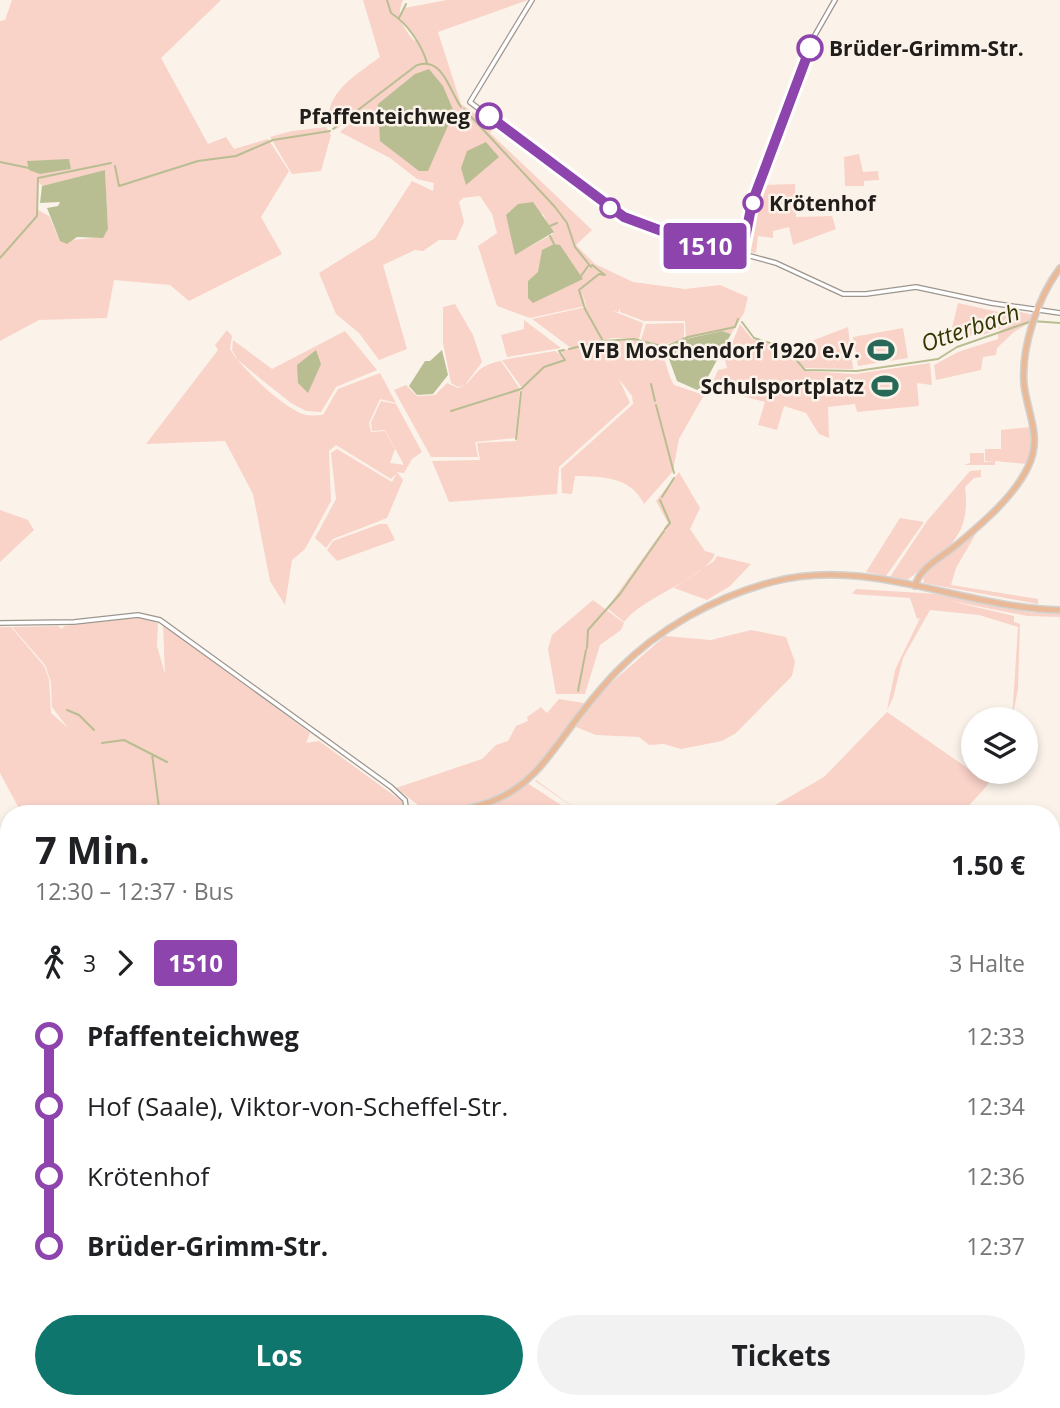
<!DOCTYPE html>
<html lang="de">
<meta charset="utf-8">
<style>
:root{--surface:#fff;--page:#f2f2f2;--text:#202124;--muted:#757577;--accent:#0f766e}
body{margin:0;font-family:"Open Sans",sans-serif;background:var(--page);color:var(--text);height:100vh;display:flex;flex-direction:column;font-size:26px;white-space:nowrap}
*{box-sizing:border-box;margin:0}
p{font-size:23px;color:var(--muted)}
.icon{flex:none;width:38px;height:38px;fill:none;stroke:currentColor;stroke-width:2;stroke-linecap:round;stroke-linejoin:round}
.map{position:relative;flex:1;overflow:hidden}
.panel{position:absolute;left:0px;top:805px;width:1060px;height:604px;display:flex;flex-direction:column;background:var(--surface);border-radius:28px 28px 0 0;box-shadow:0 4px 10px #0003}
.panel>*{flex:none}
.badge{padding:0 14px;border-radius:5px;font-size:24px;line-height:46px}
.controls{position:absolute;left:961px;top:707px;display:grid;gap:14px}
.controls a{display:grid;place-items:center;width:77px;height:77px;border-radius:50%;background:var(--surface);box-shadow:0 4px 10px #0003;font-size:35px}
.map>.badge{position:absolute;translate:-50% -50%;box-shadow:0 0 0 4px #fff}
.legs{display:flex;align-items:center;gap:10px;height:77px;padding:0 35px;font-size:23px}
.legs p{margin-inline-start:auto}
.headline{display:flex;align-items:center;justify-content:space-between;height:119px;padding:0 35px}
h1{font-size:38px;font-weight:700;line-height:52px}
.action{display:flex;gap:14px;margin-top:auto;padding:14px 35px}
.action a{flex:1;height:80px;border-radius:42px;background:var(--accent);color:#fff;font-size:28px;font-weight:700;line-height:80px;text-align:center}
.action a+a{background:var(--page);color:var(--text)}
ul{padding:0 35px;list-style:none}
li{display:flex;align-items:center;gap:24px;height:70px;font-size:26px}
li i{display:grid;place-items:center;width:10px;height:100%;margin:0 9px;background:currentColor}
li i::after{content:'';width:18px;height:18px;margin:-9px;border:5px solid;border-radius:50%;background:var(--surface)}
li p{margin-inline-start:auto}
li:first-child i{background:linear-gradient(#0000 50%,currentColor 0)}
li:last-child i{background:linear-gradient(currentColor 50%,#0000 0)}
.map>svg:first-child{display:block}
.green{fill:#f9d2c8;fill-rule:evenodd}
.water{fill:#b9be92}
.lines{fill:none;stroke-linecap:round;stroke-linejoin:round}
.stream{stroke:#b9be92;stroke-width:2}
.minor-casing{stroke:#9d968e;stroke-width:6}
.major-casing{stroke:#d2d2d1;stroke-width:8}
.minor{stroke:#fff;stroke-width:3.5}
.major{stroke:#eab998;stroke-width:5}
.line-1-casing{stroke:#fff;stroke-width:16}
.line-1{stroke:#8e44ad;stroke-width:10}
.stop-1-dot{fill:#fff;stroke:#8e44ad;stroke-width:3.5}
.labels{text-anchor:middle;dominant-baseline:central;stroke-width:5;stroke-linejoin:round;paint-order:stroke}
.stop-label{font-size:21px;font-weight:bold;fill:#201d1a;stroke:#fbf3ea;text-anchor:start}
.poi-label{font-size:21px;font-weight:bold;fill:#201d1a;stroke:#fbf3ea;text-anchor:end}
.water-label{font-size:23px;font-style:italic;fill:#333600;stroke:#fbf3ea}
</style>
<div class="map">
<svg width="1060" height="1408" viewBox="0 0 1060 1408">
<rect width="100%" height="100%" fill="#fbf3ea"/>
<path class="green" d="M12 0H221L161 58 208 144 226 137 234 149 268 139 289 171 261 217 282 254 189 301 170 285 114 280 107 318 39 320 0 341V21L5 20ZM105 170 108 229 103 237 60 241 49 216 38 210 37 180 42 186Z
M363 0H403C395 19 403 26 414 41L417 39 400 18 404 8 447 0H528L438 32 461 104 494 127 490 133 592 230 576 245 595 264 633 282 685 289 720 285 748 297 744 313 731 334 722 331 686 339 685 321H644L620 312V308L618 312 613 311 643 323 639 339 612 338 572 348C596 349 645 326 662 354 667 364 668 375 674 385L704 395 679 439 673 471 644 504C630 476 603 477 575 476L572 494 562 493 561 469 633 404 632 396 619 379 630 403 559 467 557 494 449 502 432 461 480 460 477 443 516 441 522 388 502 360 555 351 565 358 561 351 571 348 532 319 586 307 582 289 585 306 530 318 497 306 478 246 497 233 492 214 480 196 463 198 459 202 464 222 456 240H439L423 251 415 250 383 265 407 349 379 360 359 333 336 314 319 273 375 238 412 181 433 191 434 183 417 179 390 158 340 132 368 107 335 130 334 124 329 122C325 92 359 73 380 57ZM543 214 553 234 516 254 506 215Z
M326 127 331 135 321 171 292 174 270 137 292 131Z
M859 154 863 172 878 171 879 180 864 181V186H845L844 157Z
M795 184 796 217 832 216 836 229 793 245 789 227 773 231V238L758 236 756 253 749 252 755 207 763 185Z
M958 303 1012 315 1005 327 983 335 984 323 981 335 972 333 971 336 951 332Z
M455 304 473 335 482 362 465 385 458 387 451 383 443 343V307Z
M1016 311 1033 315 1031 322 1014 332 997 348 996 355 983 357 981 370 936 380 934 365 958 352 998 339V332L1010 325Z
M524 320 561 348 507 357 501 335 524 329Z
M684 323V338L661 346 641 340 646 324Z
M740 324 752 339 781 347 806 371 855 374 930 363 932 385 917 383 919 406 857 412 855 404 828 407 829 438 819 434 806 413 784 406 777 430 758 425 765 402 717 389 709 391 718 370 727 368 725 360Z
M848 327 853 369 805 368 799 362 797 348 801 345Z
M903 328 908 358 858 366 853 337Z
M227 330 232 336 230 349C241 368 285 410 306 415 312 416 318 415 323 415L338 389 380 373 396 403 380 399 369 423 371 432 385 431 395 449 390 463 404 465 385 430 372 431 371 422 381 401 396 404 422 452 412 459 404 473 397 472 403 480 387 518 333 539 326 548 315 538 336 499 331 453 337 449 392 482 397 473 391 479 336 445 329 451 331 501 305 549 292 560 285 605 270 581 253 494 225 441 146 444 218 350 215 345Z
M345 331 377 370 336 387 321 412 306 411 291 403 262 380 238 360 232 350 233 340 272 369Z
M501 361 520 389 515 438 475 442 478 457H431L394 390 406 385 417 396 435 395 447 383 458 388C476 383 471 366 501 361Z
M1030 427 1033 442 1027 464 995 461V465H964L970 463V453H984V462H994L985 461V449H1001V430Z
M981 470V477L974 478 965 487C972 540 943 552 906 581L890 577 927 521 970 471Z
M679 472 700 508 690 529 705 551 715 554C706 578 642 597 624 622L607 608 668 523 656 501Z
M0 510 28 520 34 530 0 562Z
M900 518 924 522 886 576 866 572Z
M380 524H387L395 540 337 561 327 550 333 541Z
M978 530 956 568 951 585 1038 599V604L924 583 923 575Z
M717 556 751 564 730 586 707 600 674 588 714 561Z
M856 589 938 594 1027 612 1060 614V617L1027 616 946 600 1014 616V622L1020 624 1018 689 1012 719 1018 627 979 615 930 610 903 658 893 698 887 710 895 670 920 618 917 619 910 598 852 594Z
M593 600 624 623 621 630 600 645 585 694H556L548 649 552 635Z
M138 618 158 623 157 646 165 674 163 625 310 733 306 743 319 741 403 802 401 810 200 807 172 814H91L97 807 86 814H22L0 773V627H11L44 666 49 679 51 713 68 728 52 707 51 682 45 665 12 627 58 626 62 629 64 626Z
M751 630 786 637 795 662 792 676 736 733 722 741 681 749 664 744 649 745 639 737 596 735 576 727 536 780 583 814 535 781 604 689 665 636 711 640Z
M559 699 584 703C531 775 522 804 426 811L396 788 482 759 496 745 508 741 516 726 528 721 527 717 541 707 547 713Z
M887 712 973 772 992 775 995 772 986 787 961 814H760L824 777Z
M527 783 575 814H460L501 800Z
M9 940V1114L0 1134V945Z
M9 1126V1293L0 1299V1146Z
M322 1400H661L658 1408H332Z"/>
<path class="water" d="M429 69 443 86 454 112 428 171H419L380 141 378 104 415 74Z
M486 142 499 157 466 185 461 168 467 151Z
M69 159 71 169 40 174 29 170 27 161Z
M105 170 108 229 103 238 77 237 67 244 60 241 47 208 58 206 60 202 40 203 42 186Z
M533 202 554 232 515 255 506 215 518 204Z
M554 244 560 245 583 279 533 303 528 298V281L538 272 542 250Z
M722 331 731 334 703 386 697 390 677 381 669 359 668 347 686 339Z
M316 350 321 364 308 393 298 383 297 365Z
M442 350 448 375 433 394 417 395 409 386 425 361H430Z"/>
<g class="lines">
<path class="stream" d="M387 0 391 13C407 23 422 45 427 63
M399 18 406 4
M418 65C443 57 450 92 461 107
M464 109 555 207 567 223 575 247 591 267
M333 129 417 65
M0 162 29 168
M115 166 119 186 198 161 236 156 273 140 330 131
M550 226 557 223
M550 236 554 244
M0 258 37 216 38 178 111 163
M592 265 605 275 599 274 579 290 585 309 603 341 634 339 665 347 688 337 735 327 738 319
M581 276 588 266
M742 322 754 338 786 348 805 370 857 371 938 359 957 347 1032 321 1060 323
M569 349 602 341
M651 384 655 401
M656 405 674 473
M451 411 521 389 544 367 565 360 559 351 564 350
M516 439 521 392
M662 497 674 478
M660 500 670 523 665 529
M587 648 588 630 620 594 664 531
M578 691 586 650
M67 710 79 715 94 730
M102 743 124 740 167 762
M152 754 159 808
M1052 1007 1055 1008
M765 1400 778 1408
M489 1408 501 1400"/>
<g class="minor-casing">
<path id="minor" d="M532 0 470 102 609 208 658 231 776 263 843 294H866L916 287 991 303 1060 313
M742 253 757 189 776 147 815 35 835 0
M0 623 74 622 138 615 160 620 391 787 405 800 407 814"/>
</g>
<g class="major-casing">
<path id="major" d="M915 586C920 566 946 555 960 542 985 521 1014 496 1028 467 1043 436 1027 414 1024 384 1021 347 1038 297 1060 268
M196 814H404
M411 814C545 813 538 752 617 671 658 629 715 597 772 582 870 556 962 608 1060 610
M0 1142 9 1123"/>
</g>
<use href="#minor" class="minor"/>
<use href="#major" class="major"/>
</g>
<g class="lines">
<g class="line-1-casing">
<path id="line-1" d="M489 116 624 217 686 240 742 254 752 203 810 48"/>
</g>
<use href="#line-1" class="line-1"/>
</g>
<defs>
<g id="stadium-bare" transform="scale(2.1)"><path d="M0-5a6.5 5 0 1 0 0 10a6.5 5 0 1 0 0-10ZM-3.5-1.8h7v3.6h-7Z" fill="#286857" stroke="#fbf3ea" stroke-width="2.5" paint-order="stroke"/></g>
</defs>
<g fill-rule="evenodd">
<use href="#stadium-bare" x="881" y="350"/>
<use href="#stadium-bare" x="885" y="386"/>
</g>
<g class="stop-1-dot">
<circle cx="810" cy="48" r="12"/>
<circle cx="489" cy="116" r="12"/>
<circle cx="753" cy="203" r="9"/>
<circle cx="610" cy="208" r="9"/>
</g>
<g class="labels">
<g class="stop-label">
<text x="829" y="48">Brüder-Grimm-Str.</text>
<text x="470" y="116" text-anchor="end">Pfaffenteichweg</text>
<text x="769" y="203">Krötenhof</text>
</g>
<g class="poi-label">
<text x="860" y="350">VFB Moschendorf 1920 e.V.</text>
<text x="864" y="386">Schulsportplatz</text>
</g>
<g class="water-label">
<text transform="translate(970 327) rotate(-19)">Otterbach</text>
</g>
</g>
</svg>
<div class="controls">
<a><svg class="icon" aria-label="layers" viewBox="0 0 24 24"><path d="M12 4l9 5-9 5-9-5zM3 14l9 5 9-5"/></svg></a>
</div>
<b class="badge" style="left:705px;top:246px;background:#8e44ad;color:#fff">1510</b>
<section class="panel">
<div class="headline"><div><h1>7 Min.</h1><p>12:30 – 12:37 · Bus</p></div><b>1.50 €</b></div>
<div class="legs"><svg class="icon" aria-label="walk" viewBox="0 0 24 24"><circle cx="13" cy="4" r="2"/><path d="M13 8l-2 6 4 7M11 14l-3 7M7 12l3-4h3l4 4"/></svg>3<svg class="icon" aria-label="forward" viewBox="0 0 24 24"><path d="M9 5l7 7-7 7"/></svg><b class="badge" style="background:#8e44ad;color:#fff">1510</b><p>3 Halte</p></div>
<ul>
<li><i style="color:#8e44ad"></i><b>Pfaffenteichweg</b><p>12:33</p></li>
<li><i style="color:#8e44ad"></i><span>Hof (Saale), Viktor-von-Scheffel-Str.</span><p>12:34</p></li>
<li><i style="color:#8e44ad"></i><span>Krötenhof</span><p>12:36</p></li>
<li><i style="color:#8e44ad"></i><b>Brüder-Grimm-Str.</b><p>12:37</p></li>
</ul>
<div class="action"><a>Los</a><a>Tickets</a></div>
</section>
</div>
